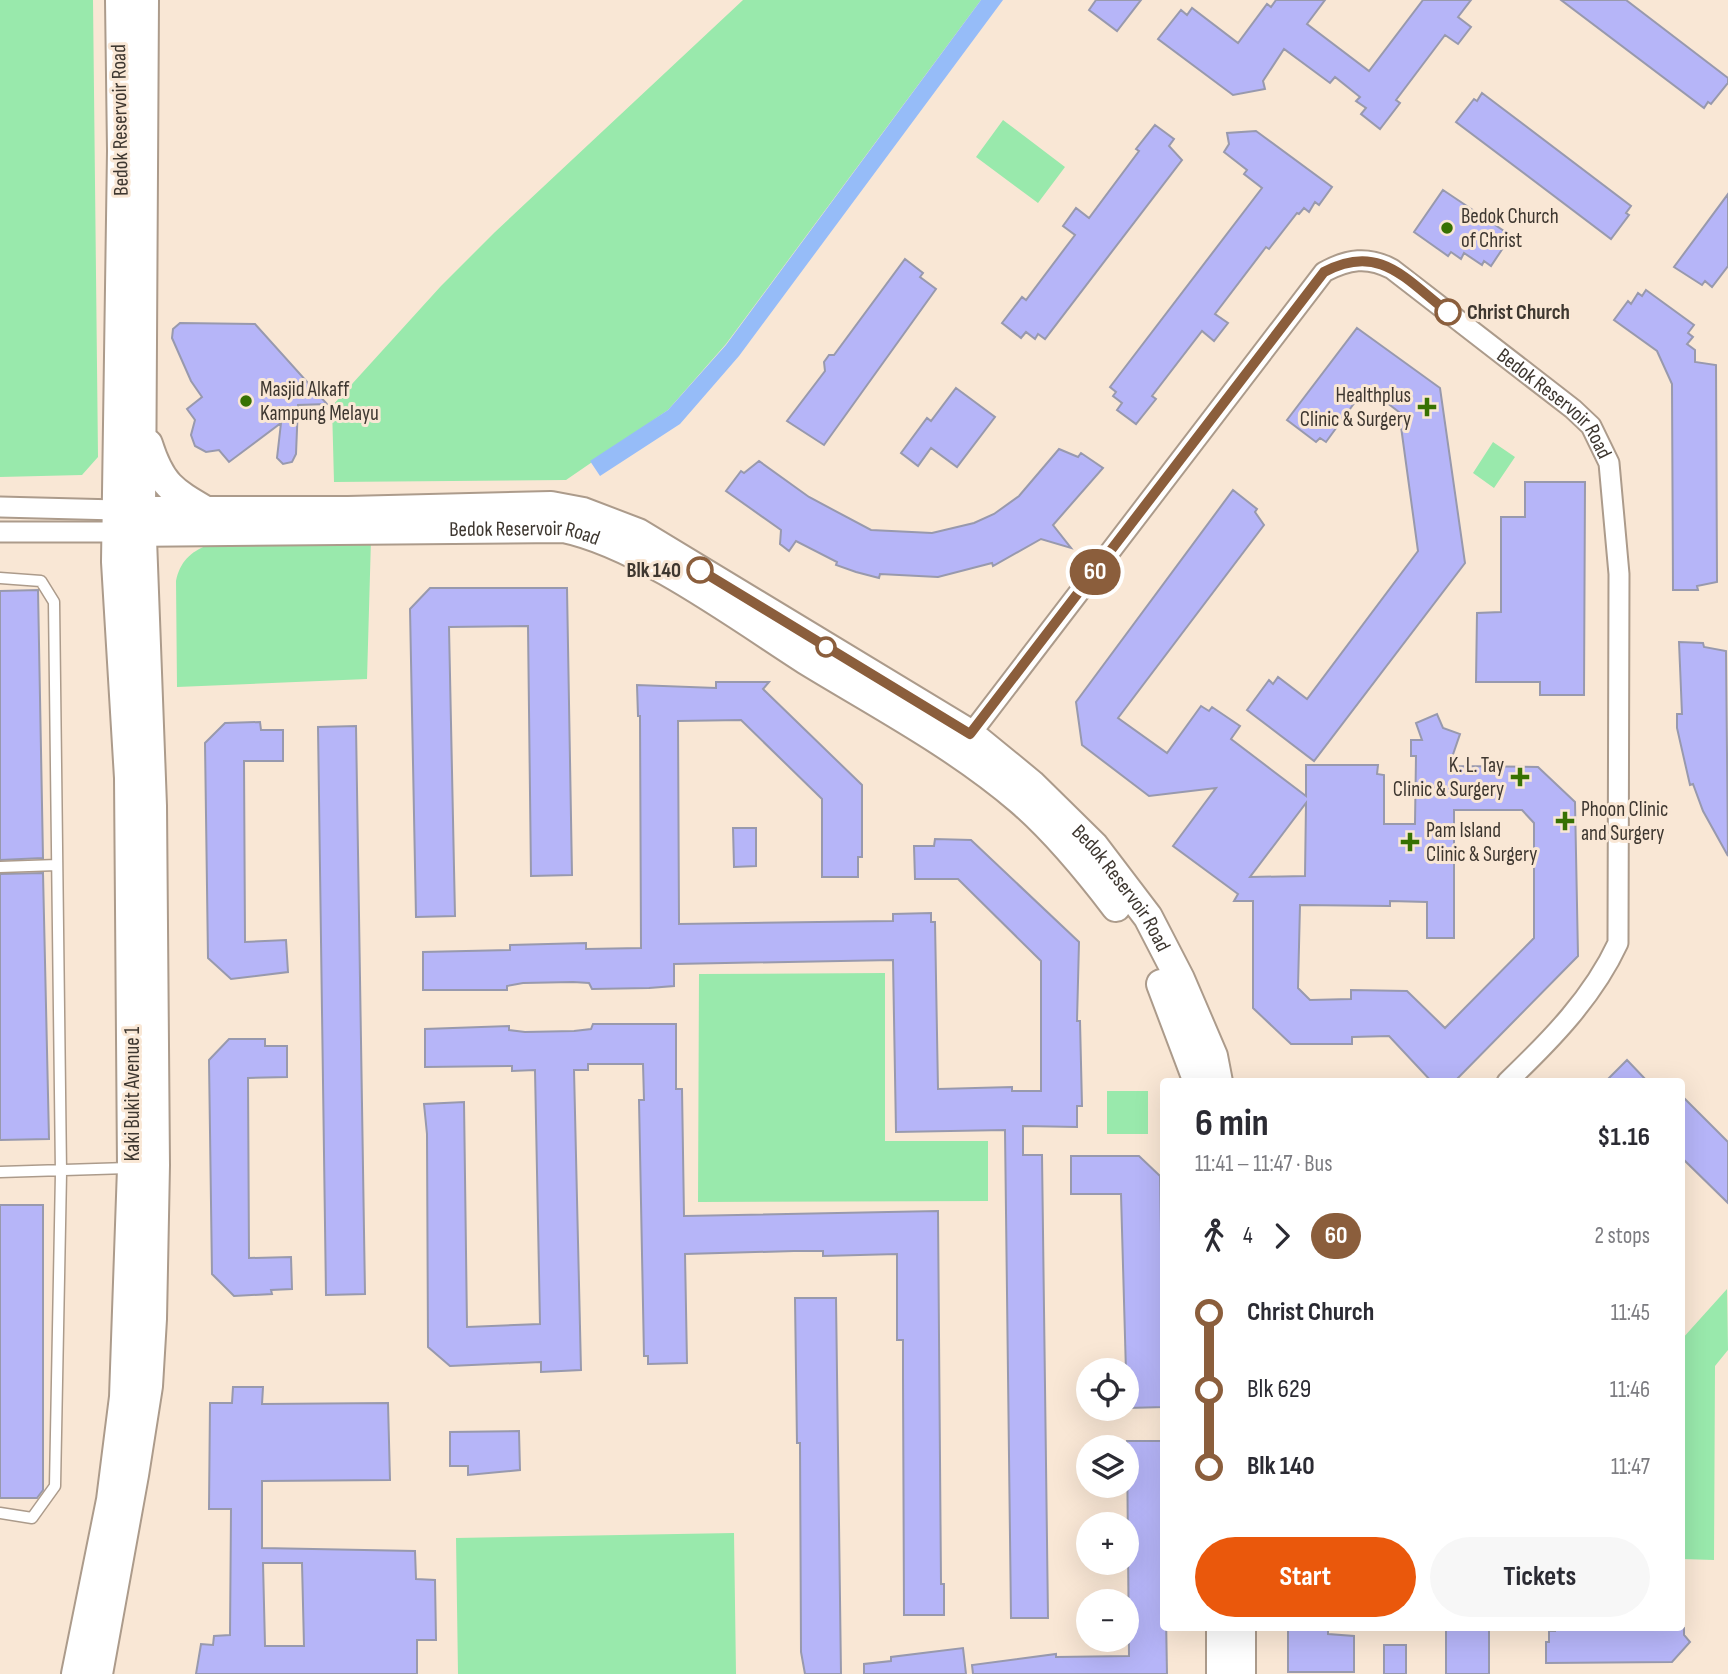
<!DOCTYPE html>
<meta charset="utf-8">
<style>
:root{--surface:#fff;--page:#f7f7f7;--text:#2b2b33;--muted:#7c7c81;--accent:#ea580c}
body{margin:0;font-family:"Sofia Sans Condensed",sans-serif;background:var(--page);color:var(--text);height:100vh;display:flex;flex-direction:column;font-size:26px;white-space:nowrap}
*{box-sizing:border-box;margin:0}
p{font-size:23px;color:var(--muted)}
.icon{flex:none;width:38px;height:38px;fill:none;stroke:currentColor;stroke-width:2;stroke-linecap:round;stroke-linejoin:round}
.map{position:relative;flex:1;overflow:hidden}
.panel{position:absolute;left:1160px;top:1078px;width:525px;height:553px;display:flex;flex-direction:column;background:var(--surface);border-radius:7px;box-shadow:0 7px 28px #0002}
.panel>*{flex:none}
.badge{padding:0 14px;border-radius:23px;font-size:24px;line-height:46px}
.tools{position:absolute;left:1076px;top:1358px;display:grid;gap:14px}
.tools a{display:grid;place-items:center;width:63px;height:63px;border-radius:50%;background:var(--surface);box-shadow:0 7px 28px #0002;font-size:35px}
.map>.badge{position:absolute;translate:-50% -50%;box-shadow:0 0 0 4px #fff}
.legs{display:flex;align-items:center;gap:10px;height:77px;padding:0 35px;font-size:23px}
.legs p{margin-inline-start:auto}
.overview{display:flex;align-items:center;justify-content:space-between;height:119px;padding:0 35px}
h1{font-size:38px;font-weight:700;line-height:52px}
.action{display:flex;gap:14px;margin-top:auto;padding:14px 35px}
.action a{flex:1;height:80px;border-radius:42px;background:var(--accent);color:#fff;font-size:28px;font-weight:700;line-height:80px;text-align:center}
.action a+a{background:var(--page);color:var(--text)}
ul{padding:0 35px;list-style:none}
li{display:flex;align-items:center;gap:24px;height:77px;font-size:26px}
li i{display:grid;place-items:center;width:10px;height:100%;margin:0 9px;background:currentColor}
li i::after{content:'';width:18px;height:18px;margin:-9px;border:5px solid;border-radius:50%;background:var(--surface)}
li p{margin-inline-start:auto}
li:first-child i{background:linear-gradient(#0000 50%,currentColor 0)}
li:last-child i{background:linear-gradient(currentColor 50%,#0000 0)}
.map>svg:first-child{display:block}
.green{fill:#99e9ac}
.water{fill:#96bcf8}
.building{fill:#b6b5f8;stroke:#9899ad;stroke-width:2;fill-rule:evenodd}
.lines{fill:none;stroke-linecap:round;stroke-linejoin:round}
.lane-casing{stroke:#ac9b8b;stroke-width:13}
.street-casing{stroke:#ac9b8b;stroke-width:23}
.secondary-casing{stroke:#ac9b8b;stroke-width:32}
.lane{stroke:#fff;stroke-width:10}
.street{stroke:#fff;stroke-width:19}
.secondary{stroke:#fff;stroke-width:28}
.line-1-casing{stroke:#fff;stroke-width:16}
.line-1{stroke:#8b5e3c;stroke-width:10}
.poi-dot{fill:#377102;stroke:#f9e7d5;stroke-width:2.5}
.stop-1-dot{fill:#fff;stroke:#8b5e3c;stroke-width:3.5}
.labels{text-anchor:middle;dominant-baseline:central;stroke-width:6;stroke-linejoin:round;paint-order:stroke}
.street-label{font-size:21px;fill:#3e3730;stroke:#f9e7d5}
.poi-label{font-size:21px;fill:#3e3730;stroke:#f9e7d5;text-anchor:start}
.stop-label{font-size:21px;font-weight:bold;fill:#3e3730;stroke:#f9e7d5;text-anchor:start}
</style>
<div class="map">
<svg width="1728" height="1674" viewBox="0 0 1728 1674">
<rect width="100%" height="100%" fill="#f9e7d5"/>
<path class="green" d="M0 0H93L98 457 82 475 0 477Z
M743 0H981L726 344 668 410 566 480 334 482 332 406 441 286 495 232Z
M1003 120 1065 167 1038 203 976 157Z
M1493 442 1515 457 1494 488 1473 473Z
M371 539 367 679 177 687 176 581C180 562 190 552 208 545Z
M885 973V1141H988V1201L698 1202 699 974Z
M1107 1091H1148V1134H1107Z
M1727 1289 1728 1350 1715 1366 1714 1560 1682 1559V1339Z
M734 1533 736 1674H458L456 1538Z"/>
<path class="water" d="M981 0H1003L739 356 680 424 600 476 590 461 668 410 726 345Z"/>
<path class="building" d="M1096 0H1141L1117 31 1089 10Z
M1276 0H1325L1307 24 1369 71 1423 0H1471L1458 17 1471 27 1458 44 1445 35 1396 100 1400 103 1380 129 1361 114 1366 108 1356 101 1360 97 1335 77 1330 83 1284 49 1263 81 1265 89 1233 95 1158 39 1181 10 1187 15 1192 8 1238 43 1267 4 1271 7Z
M1561 0H1626L1728 78V83L1711 104 1708 102 1704 108Z
M1482 93 1631 206 1626 213 1629 215 1611 239 1456 122 1474 99 1477 101Z
M1155 125 1174 139 1169 146 1182 160 1045 339 1038 334 1035 339 1026 332 1021 338 1002 323 1022 297 1026 300 1075 235 1063 226 1076 208 1089 218 1139 151 1136 149Z
M1256 131 1332 187 1319 205 1315 202 1309 212 1304 208 1299 214 1297 213 1269 249 1266 247 1215 314 1228 323 1214 341 1202 331 1152 396 1156 399 1136 424 1117 410 1122 403 1113 396 1116 392 1110 387 1262 188 1244 174 1247 170 1224 152 1229 144 1227 133Z
M1443 190 1507 233 1499 245 1503 248 1491 266 1484 261 1482 265 1464 253 1461 259 1451 252 1448 256 1414 232Z
M1728 194V266L1712 287 1705 281 1702 285 1674 267Z
M905 259 923 273 920 277 936 289 824 445 787 421 825 371 824 362 829 355H834Z
M1646 290 1694 325 1688 333 1693 337 1687 344 1695 350V362L1716 365 1717 582 1697 586 1698 590H1673L1672 384 1657 351 1614 320 1628 301 1631 304 1638 293 1642 296Z
M180 323 255 324 327 404 298 405 296 454 292 462 283 464 277 458 281 423 229 462 219 450 206 452 195 446 191 435 195 420 187 409 202 397 191 381 172 338 173 329Z
M1357 328 1440 388 1465 563 1314 761 1247 710 1269 680 1273 684 1278 677 1307 699 1418 551 1399 412 1366 387 1326 442 1320 438 1316 442 1287 420Z
M956 388 995 417 957 467 931 448 918 466 901 453 927 418 931 421Z
M1059 449 1078 457 1081 453 1103 468 1053 525 1071 548 1041 539 993 566 992 563 938 577 880 574 879 578 856 572 836 565 837 562 796 541 789 551 780 544 781 530 726 491 741 471 744 473 759 461 809 497 871 530 932 533 974 523 994 514 1019 496Z
M1525 482H1585L1584 695H1540V682H1476L1477 613 1501 612V517H1525Z
M1233 490 1257 509 1255 512 1264 525 1118 718 1167 753 1201 706 1209 711 1212 707 1240 726 1231 739 1306 796V765H1378L1377 774 1384 775V824H1415L1416 756H1411V740H1422L1416 723 1437 714 1443 728 1460 734 1449 766 1538 767 1575 802 1578 956 1454 1082H1432L1389 1036 1352 1037V1044H1291L1253 1008V901H1234L1238 894 1173 846 1216 788 1149 796 1082 745 1076 702ZM1306 803 1305 876 1250 877ZM1454 810H1522L1534 823V938L1445 1028 1407 991 1351 990V999L1310 1000 1298 988 1300 905 1390 906V901L1427 902V938H1454Z
M430 588H567L572 875 531 876 528 626 449 627 455 916 416 917 410 609Z
M38 590 43 858 0 860V591Z
M1679 642 1703 643 1704 647 1726 651 1728 856 1703 811 1693 784 1690 785 1677 728V714H1682Z
M716 682H769L763 689 862 785V857H858V877H822V799L741 720 678 721 679 924 893 921V914L931 913V922H935L938 1089 1012 1087V1091H1041V961L958 879H915L914 846H934L935 839 971 840 1079 942 1077 1021H1080L1082 1106H1077V1127L1023 1126V1155H1042L1048 1618H1011L1005 1130 896 1132 893 960 674 964V986L649 988 592 989 589 983 573 982 523 983 507 986V990H423V952L510 950V945L586 943V949L641 948 640 716H638L637 685 716 688Z
M260 722 261 730H283V761H244L245 942 286 940 288 972 231 979 208 958 205 743 225 723Z
M356 726 365 1294 326 1295 318 727Z
M733 828H756V866L734 867Z
M43 873 49 1139 0 1140V874Z
M593 1024H676V1089H682L684 1216 938 1211 941 1584H944V1615H904L903 1377V1340H897V1254L823 1256V1251H794L685 1254 687 1363 648 1364V1356H644L639 1100H644L643 1064H588V1070H574L581 1370 541 1372V1362L450 1366 428 1347 427 1134 424 1104 464 1102 467 1327 540 1324 535 1070 512 1071V1066L425 1067V1029L509 1026V1030L525 1032 574 1031 591 1029Z
M229 1039H265V1046H287V1077L248 1078 249 1258 291 1257 292 1289 271 1290 272 1294 234 1296 212 1274 209 1060Z
M1627 1060 1648 1082H1605Z
M1682 1096 1728 1142V1203L1682 1158Z
M1071 1156H1139L1160 1176 1164 1407 1127 1408 1121 1194H1071Z
M0 1205H43V1490L37 1498H0Z
M795 1298H836L841 1674H805L801 1652 800 1443H797Z
M233 1387H263L262 1404 388 1403 390 1480 262 1481V1548L415 1551 416 1579 435 1580 436 1640H417V1674H196L201 1644 213 1645 214 1636 230 1635 231 1509H209L210 1403H232ZM263 1563H302L304 1646H265Z
M519 1431 520 1470 468 1475V1466H450V1432Z
M1127 1441H1163L1167 1674H973L972 1665 1056 1654V1657L1129 1656Z
M1288 1628H1328V1634L1354 1636V1672H1288Z
M1446 1628H1489V1674H1446Z
M1555 1628H1684V1635L1690 1642 1672 1662 1546 1663V1642H1549V1631H1555Z
M1384 1645H1406V1674H1384Z
M963 1648 966 1674H864V1664L891 1661V1657Z"/>
<g class="lines">
<g class="lane-casing">
<path id="lane" d="M0 578 41 581 54 602 61 1173 55 1486 32 1518 0 1513
M0 867 57 865
M0 1172 128 1168"/>
</g>
<g class="street-casing">
<g id="street">
<path d="M0 507 117 510"/>
<path d="M0 532H117"/>
<path id="s1" d="M963 744 1324 272C1348 259 1368 256 1392 269L1573 409 1591 426 1609 463 1619 574 1618 943C1593 997 1551 1040 1507 1082"/>
</g>
</g>
<g class="secondary-casing">
<g id="secondary">
<path d="M148 444C161 485 172 491 208 512"/>
<path id="s2" d="M123 511H348L551 506 583 512 638 533 970 734 1031 784 1094 846 1148 917 1180 979 1213 1056 1218 1082"/>
<path id="s3" d="M123 532 564 528C640 544 739 617 806 660 878 704 956 745 1020 800 1056 831 1087 869 1116 907"/>
<path d="M1161 984 1198 1082"/>
<path d="M1241 1628V1674"/>
<path d="M76 1674 111 1500 124 1397 132 1168 129 778 116 562 122 151 120 0"/>
<path d="M98 1674 134 1475 148 1386 152 1319 155 1165 152 806 141 512 144 0"/>
<path d="M1221 1674V1628"/>
</g>
</g>
<use href="#lane" class="lane"/>
<use href="#street" class="street"/>
<use href="#secondary" class="secondary"/>
</g>
<g class="lines">
<g class="line-1-casing">
<path id="line-1" d="M700 570 970 734 1324 272C1380 242 1406 280 1448 312"/>
</g>
<use href="#line-1" class="line-1"/>
</g>
<g class="poi-dot">
<circle cx="1447" cy="228" r="7"/>
<circle cx="246" cy="401" r="7"/>
<path d="M1423.5 396.5h7v7h7v7h-7v7h-7v-7h-7v-7h7z"/>
<path d="M1516.5 766.5h7v7h7v7h-7v7h-7v-7h-7v-7h7z"/>
<path d="M1561.5 810.5h7v7h7v7h-7v7h-7v-7h-7v-7h7z"/>
<path d="M1406.5 831.5h7v7h7v7h-7v7h-7v-7h-7v-7h7z"/>
</g>
<g class="stop-1-dot">
<circle cx="1448" cy="312" r="12"/>
<circle cx="700" cy="570" r="12"/>
<circle cx="826" cy="647" r="9"/>
</g>
<g class="labels">
<g class="street-label">
<text transform="translate(120 120) rotate(-91)">Bedok Reservoir Road</text>
<text stroke="none"><textPath href="#s1" startOffset="878">Bedok Reservoir Road</textPath></text>
<text stroke="none"><textPath href="#s3" startOffset="402">Bedok Reservoir Road</textPath></text>
<text stroke="none"><textPath href="#s2" startOffset="1125">Bedok Reservoir Road</textPath></text>
<text transform="translate(132 1094) rotate(-90)">Kaki Bukit Avenue 1</text>
</g>
<g class="poi-label">
<text x="1461" y="216">Bedok Church<tspan x="1461" dy="24">of Christ</tspan></text>
<text x="260" y="389">Masjid Alkaff<tspan x="260" dy="24">Kampung Melayu</tspan></text>
<text x="1411" y="395" text-anchor="end">Healthplus<tspan x="1411" dy="24">Clinic &amp; Surgery</tspan></text>
<text x="1504" y="765" text-anchor="end">K. L. Tay<tspan x="1504" dy="24">Clinic &amp; Surgery</tspan></text>
<text x="1581" y="809">Phoon Clinic<tspan x="1581" dy="24">and Surgery</tspan></text>
<text x="1426" y="830">Pam Island<tspan x="1426" dy="24">Clinic &amp; Surgery</tspan></text>
</g>
<g class="stop-label">
<text x="1467" y="312">Christ Church</text>
<text x="681" y="570" text-anchor="end">Blk 140</text>
</g>
</g>
</svg>
<div class="tools">
<a><svg class="icon" aria-label="locate" viewBox="0 0 24 24"><circle cx="12" cy="12" r="6"/><path d="M12 2v4M12 18v4M2 12h4M18 12h4"/></svg></a>
<a><svg class="icon" aria-label="layers" viewBox="0 0 24 24"><path d="M12 4l9 5-9 5-9-5zM3 14l9 5 9-5"/></svg></a>
<a>+</a>
<a>−</a>
</div>
<b class="badge" style="left:1095px;top:572px;background:#8b5e3c;color:#fff">60</b>
<section class="panel">
<div class="overview"><div><h1>6 min</h1><p>11:41 – 11:47 · Bus</p></div><b>$1.16</b></div>
<div class="legs"><svg class="icon" aria-label="walk" viewBox="0 0 24 24"><circle cx="13" cy="4" r="2"/><path d="M13 8l-2 6 4 7M11 14l-3 7M7 12l3-4h3l4 4"/></svg>4<svg class="icon" aria-label="forward" viewBox="0 0 24 24"><path d="M9 5l7 7-7 7"/></svg><b class="badge" style="background:#8b5e3c;color:#fff">60</b><p>2 stops</p></div>
<ul>
<li><i style="color:#8b5e3c"></i><b>Christ Church</b><p>11:45</p></li>
<li><i style="color:#8b5e3c"></i><span>Blk 629</span><p>11:46</p></li>
<li><i style="color:#8b5e3c"></i><b>Blk 140</b><p>11:47</p></li>
</ul>
<div class="action"><a>Start</a><a>Tickets</a></div>
</section>
</div>
